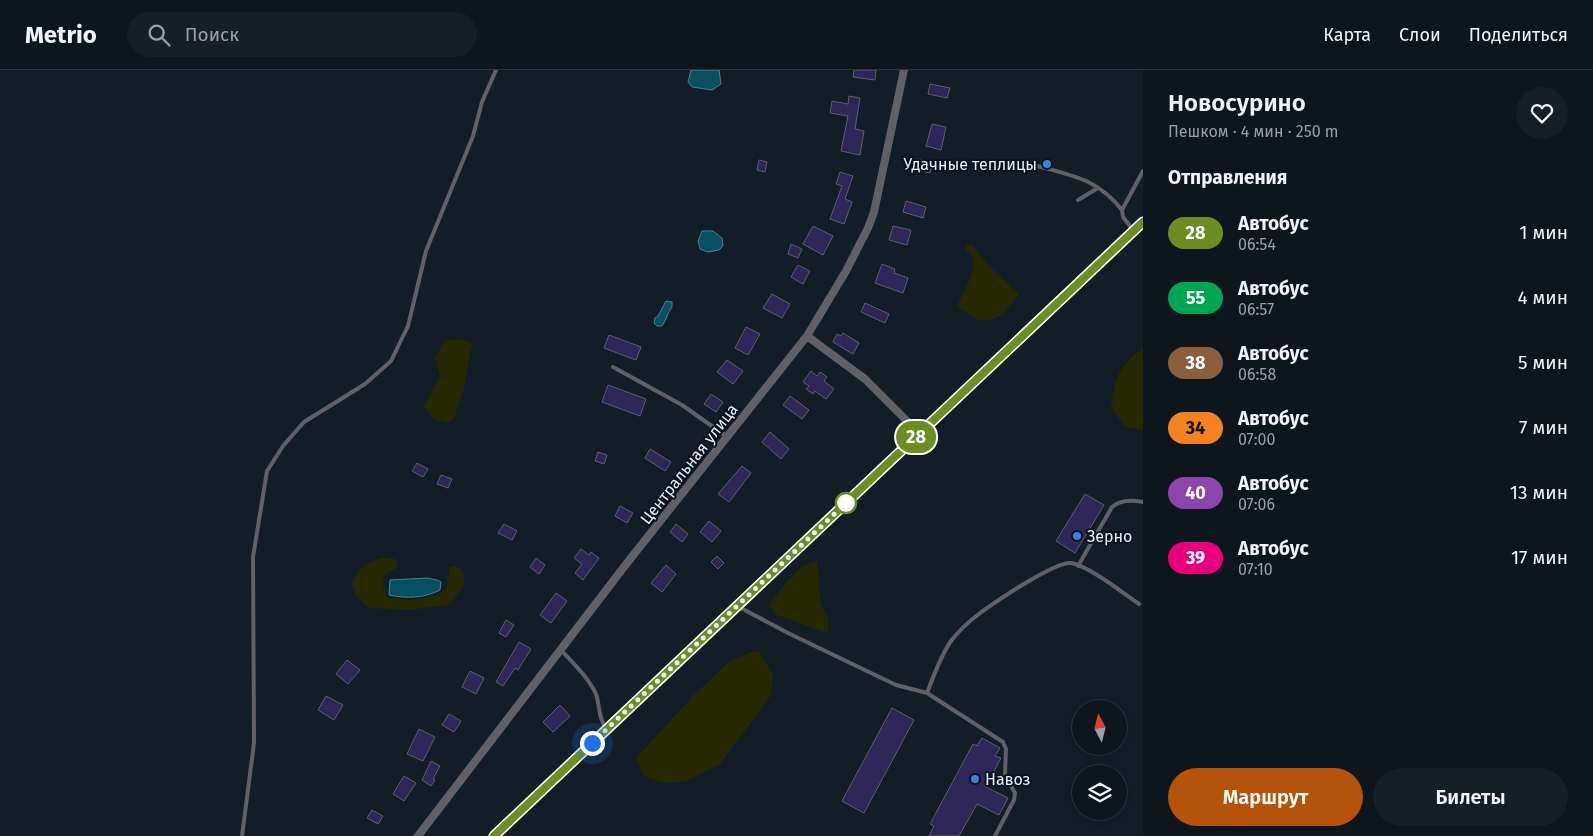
<!DOCTYPE html>
<html lang="ru">
<meta charset="utf-8">
<style>
:root{--surface:#0e161d;--page:#171f26;--text:#f1f3f6;--muted:#9b9fa4;--line:#2e353b;--accent:#b45309}
body{margin:0;font-family:"Fira Sans",sans-serif;background:var(--page);color:var(--text);height:100vh;display:flex;flex-direction:column;font-size:19px;white-space:nowrap}
*{box-sizing:border-box;margin:0}
p{font-size:16px;color:var(--muted)}
.icon{flex:none;width:28px;height:28px;fill:none;stroke:currentColor;stroke-width:2;stroke-linecap:round;stroke-linejoin:round}
.map{position:relative;flex:1;overflow:hidden}
.panel{display:flex;flex-direction:column;background:var(--surface);width:450px}
.panel>*{flex:none}
.badge{padding:0 10px;border-radius:16px;font-size:18px;line-height:32px}
.needle{width:32px;rotate:353deg}
.tools{position:absolute;left:1072px;top:630px;display:grid;gap:10px}
.tools a{display:grid;place-items:center;width:55px;height:55px;border-radius:50%;background:var(--surface);box-shadow:0 2px 8px #0003,0 0 0 1px var(--line);font-size:25px}
.you{position:absolute;width:25px;height:25px;margin:-12px;border:4px solid #fff;border-radius:50%;background:#1a73e8;box-shadow:0 0 0 8px #1a73e833}
.map>.badge{position:absolute;translate:-50% -50%;box-shadow:0 0 0 2px #fff}
h2{padding:0 25px;font-size:19px;line-height:45px}
.round{display:grid;place-items:center;flex:none;width:52px;height:52px;border-radius:26px;background:var(--page)}
.overview{display:flex;align-items:center;justify-content:space-between;height:85px;padding:0 25px}
h1{font-size:24px;font-weight:600;line-height:38px}
.button{display:flex;gap:10px;margin-top:auto;padding:10px 25px}
.button a{flex:1;height:58px;border-radius:30px;background:var(--accent);color:#fff;font-size:20px;font-weight:600;line-height:58px;text-align:center}
.button a+a{background:var(--page);color:var(--text)}
ul{padding:0;list-style:none}
li{display:flex;align-items:center;gap:15px;height:65px;padding:0 25px}
li div{flex:1}
li b{display:block;font-size:19px}
li em{font-style:normal}
li .badge{min-width:55px;font-weight:700;text-align:center}
header{display:flex;align-items:center;gap:30px;box-sizing:border-box;height:70px;padding:0 25px;background:var(--surface);border-bottom:1px solid var(--line)}
header strong{font-size:24px}
nav{display:flex;gap:28px;margin-inline-start:auto;font-size:18px}
.search{width:350px;height:45px;background:var(--page);display:flex;align-items:center;gap:12px;box-sizing:border-box;padding:0 18px;border-radius:28px;color:var(--muted);font-size:19px}
main{display:flex;flex:1;min-height:0}
.map>svg:first-child{display:block}
.green{fill:#262900}
.water{fill:#075062;stroke:#4b808e}
.building{fill:#2e2558;stroke:#5f5e6d}
.lines{fill:none;stroke-linecap:round;stroke-linejoin:round}
.service{stroke:#616066;stroke-width:4}
.minor{stroke:#616066;stroke-width:8}
.secondary{stroke:#898691;stroke-width:11}
.line-casing{stroke:#fff;stroke-width:11}
.line{stroke:#6b8e23;stroke-width:8}
.walk{stroke:#e9eff6;stroke-width:5;stroke-dasharray:0 9}
.shop-dot{fill:#3f7fe0;stroke:#0a141d;stroke-width:2}
.stop-dot{fill:#fff;stroke:#6b8e23;stroke-width:2.5}
.labels{text-anchor:middle;dominant-baseline:central;stroke-width:4;stroke-linejoin:round;paint-order:stroke}
.poi-label{font-size:16px;fill:#e9eff6;stroke:#0a141d;text-anchor:start}
.street-label{font-size:16px;fill:#e9eff6;stroke:#0a141d}
</style>
<header>
<strong>Metrio</strong>
<div class="search"><svg class="icon" aria-label="search" viewBox="0 0 24 24"><circle cx="10" cy="10" r="6"/><path d="M15 15l6 6"/></svg>Поиск</div>
<nav><a>Карта</a><a>Слои</a><a>Поделиться</a></nav>
</header>
<main>
<div class="map">
<svg width="1143" height="766" viewBox="0 0 1143 766">
<rect width="100%" height="100%" fill="#131d27"/>
<path class="green" d="M967 175H973L988 195 1019 224C1010 236 999 253 981 250 973 249 964 241 957 236 962 226 980 194 971 184 971 183 965 181 964 180Z
M461 269 473 274 470 284 463 322 454 348 448 353 434 349 424 336 440 306 435 287 445 271Z
M1143 278V360L1124 356 1111 336C1116 306 1118 297 1143 278Z
M382 488 396 489 398 497 384 506 383 517 388 528C408 530 430 532 446 519L450 497 455 496 462 500 465 513 450 534 411 540 369 538 356 526 352 514C359 498 365 493 382 488Z
M817 491 819 508 820 534 827 546 829 555 827 563 777 545 769 536C775 524 797 499 809 493 809 493 816 491 817 491Z
M759 581 773 605 771 625 720 694 685 712H661L644 706 636 688 693 626 729 592 751 582Z"/>
<path class="water" d="M691 0H719L721 14 712 20 692 17 688 12Z
M702 161H713L722 168 723 176 719 180 708 182 700 179 698 171Z
M666 231 672 232V237C667 243 667 249 662 256H657L654 253 655 248 658 246Z
M427 508 437 510 441 512 440 520C425 528 406 529 389 525L390 510Z"/>
<path class="building" d="M854 0H876L875 10 853 7Z
M930 14 950 18 947 28 928 24Z
M849 26 860 28 855 59 864 61 860 85 841 81 848 46 830 43 832 31 848 34Z
M932 54 946 57 941 80 926 76Z
M916 89 933 93 930 103 913 99Z
M759 90 767 92 765 102 757 100Z
M840 102 853 106 845 129 852 132 844 154 830 149 842 116 836 114Z
M906 131 926 137 923 148 903 142Z
M813 156 833 166 823 185 803 174Z
M893 156 911 160 907 175 889 170Z
M791 174 802 179 798 188 788 184Z
M882 194 895 199 894 203 908 208 903 223 875 213Z
M798 195 810 201 803 214 791 207Z
M772 224 790 234 782 248 763 238Z
M865 233 889 244 885 253 861 242Z
M746 257 760 264 748 285 735 278Z
M843 263 859 273 853 284 833 272 837 264 841 266Z
M609 265 641 277 636 290 604 278Z
M727 290 743 301 733 314 717 302Z
M811 301 817 306 820 302 827 307 824 311 834 319 826 329 815 321 813 324 806 319 809 316 803 312Z
M608 315 646 329 640 346 602 332Z
M711 324 723 332 716 342 704 334Z
M790 326 809 340 802 349 783 335Z
M770 362 789 379 781 389 762 372Z
M650 379 671 392 665 401 645 388Z
M598 382 607 385 604 394 595 391Z
M417 393 428 399 423 407 412 401Z
M742 396 751 403 729 432 718 424Z
M441 405 452 409 448 418 437 414Z
M1085 424 1104 435 1075 483 1056 471Z
M620 436 633 443 627 453 615 446Z
M709 451 721 461 712 472 700 462Z
M504 454 517 461 512 470 498 463Z
M676 454 688 464 682 472 670 462Z
M581 479 589 485 591 482 599 488 583 510 575 503 582 494 574 488Z
M717 486 724 493 718 499 711 492Z
M536 488 545 495 539 504 530 497Z
M666 495 676 504 662 522 651 513Z
M556 523 567 531 551 553 540 545Z
M506 550 514 555 506 567 499 563Z
M519 572 531 579 518 600 515 598 503 616 496 612Z
M347 590 360 600 348 614 336 604Z
M470 601 484 608 476 624 462 617Z
M326 626 343 635 334 650 318 640Z
M560 635 570 646 553 662 543 652Z
M892 638 914 650 864 743 842 731Z
M449 644 461 651 454 662 442 655Z
M419 659 435 667 423 691 407 684Z
M982 668 1000 678 995 686 1001 688 986 717 1008 728 999 745 977 734 959 766H929L934 756 930 754 973 674 977 676Z
M431 691 440 696 433 709 435 710 431 716 422 710Z
M404 706 416 713 404 731 393 724Z
M372 740 383 746 378 754 367 748Z"/>
<g class="lines">
<path class="service" d="M1033 95C1070 105 1097 108 1122 140
M1078 130 1098 118
M1133 160 1123 147 1122 140 1143 101
M613 297 682 335 726 366
M1078 496 1112 437C1120 430 1132 430 1143 432
M739 537 790 564 896 615 927 623 1003 672 1006 679 1005 705 1015 723 1014 730 995 766
M561 580C573 593 588 607 596 624 600 635 598 648 606 658
M927 623C934 605 940 587 951 571 958 562 966 554 975 547 990 535 1055 491 1071 493 1089 496 1123 523 1139 534
M242 766 254 673 253 487 267 401 283 376 304 352 365 314 391 291 408 256 426 181 473 66 482 32 496 0"/>
<path class="minor" d="M807 266 865 309 920 364
M418 766 627 493 807 266 846 201 868 158 874 142 904 0"/>
<path class="secondary" d="M494 766 1143 152"/>
</g>
<g class="lines">
<g class="line-casing">
<path id="line" d="M494 766 1143 152"/>
</g>
<use href="#line" class="line"/>
<path class="walk" d="M592 673 846 433"/>
</g>
<g class="shop-dot">
<circle cx="1047" cy="94" r="5"/>
<circle cx="1077" cy="466" r="5"/>
<circle cx="975" cy="709" r="5"/>
</g>
<circle class="stop-dot" cx="846" cy="433" r="10"/>
<g class="labels">
<g class="poi-label">
<text x="1037" y="94" text-anchor="end">Удачные теплицы</text>
<text x="1087" y="466">Зерно</text>
<text x="985" y="709">Навоз</text>
</g>
<g class="street-label">
<text transform="translate(689 394) rotate(-52)">Центральная улица</text>
</g>
</g>
</svg>
<div class="tools">
<a><svg class="needle" viewBox="-14 -14 28 28"><path d="M0-13l5 13h-10z" fill="#e53935"/><path d="M0 13l5-13h-10z" fill="#9b9fa4"/></svg></a>
<a><svg class="icon" aria-label="layers" viewBox="0 0 24 24"><path d="M12 4l9 5-9 5-9-5zM3 14l9 5 9-5"/></svg></a>
</div>
<div class="you" style="left:592px;top:673px"></div>
<b class="badge" style="left:916px;top:367px;background:#6b8e23;color:#fff">28</b>
</div>
<section class="panel">
<div class="overview"><div><h1>Новосурино</h1><p>Пешком · 4 мин · 250 m</p></div><a class="round"><svg class="icon" aria-label="heart" viewBox="0 0 24 24"><path d="M12 20l-8-8c-3-5 5-10 8-4 3-6 11-1 8 4z"/></svg></a></div>
<h2>Отправления</h2>
<ul>
<li><span class="badge" style="background:#6b8e23;color:#fff">28</span><div><b>Автобус</b><p>06:54</p></div><em>1 мин</em></li>
<li><span class="badge" style="background:#00a651;color:#fff">55</span><div><b>Автобус</b><p>06:57</p></div><em>4 мин</em></li>
<li><span class="badge" style="background:#8b5e3c;color:#fff">38</span><div><b>Автобус</b><p>06:58</p></div><em>5 мин</em></li>
<li><span class="badge" style="background:#f58220;color:#111">34</span><div><b>Автобус</b><p>07:00</p></div><em>7 мин</em></li>
<li><span class="badge" style="background:#8e44ad;color:#fff">40</span><div><b>Автобус</b><p>07:06</p></div><em>13 мин</em></li>
<li><span class="badge" style="background:#e6007e;color:#fff">39</span><div><b>Автобус</b><p>07:10</p></div><em>17 мин</em></li>
</ul>
<div class="button"><a>Маршрут</a><a>Билеты</a></div>
</section>
</main>
